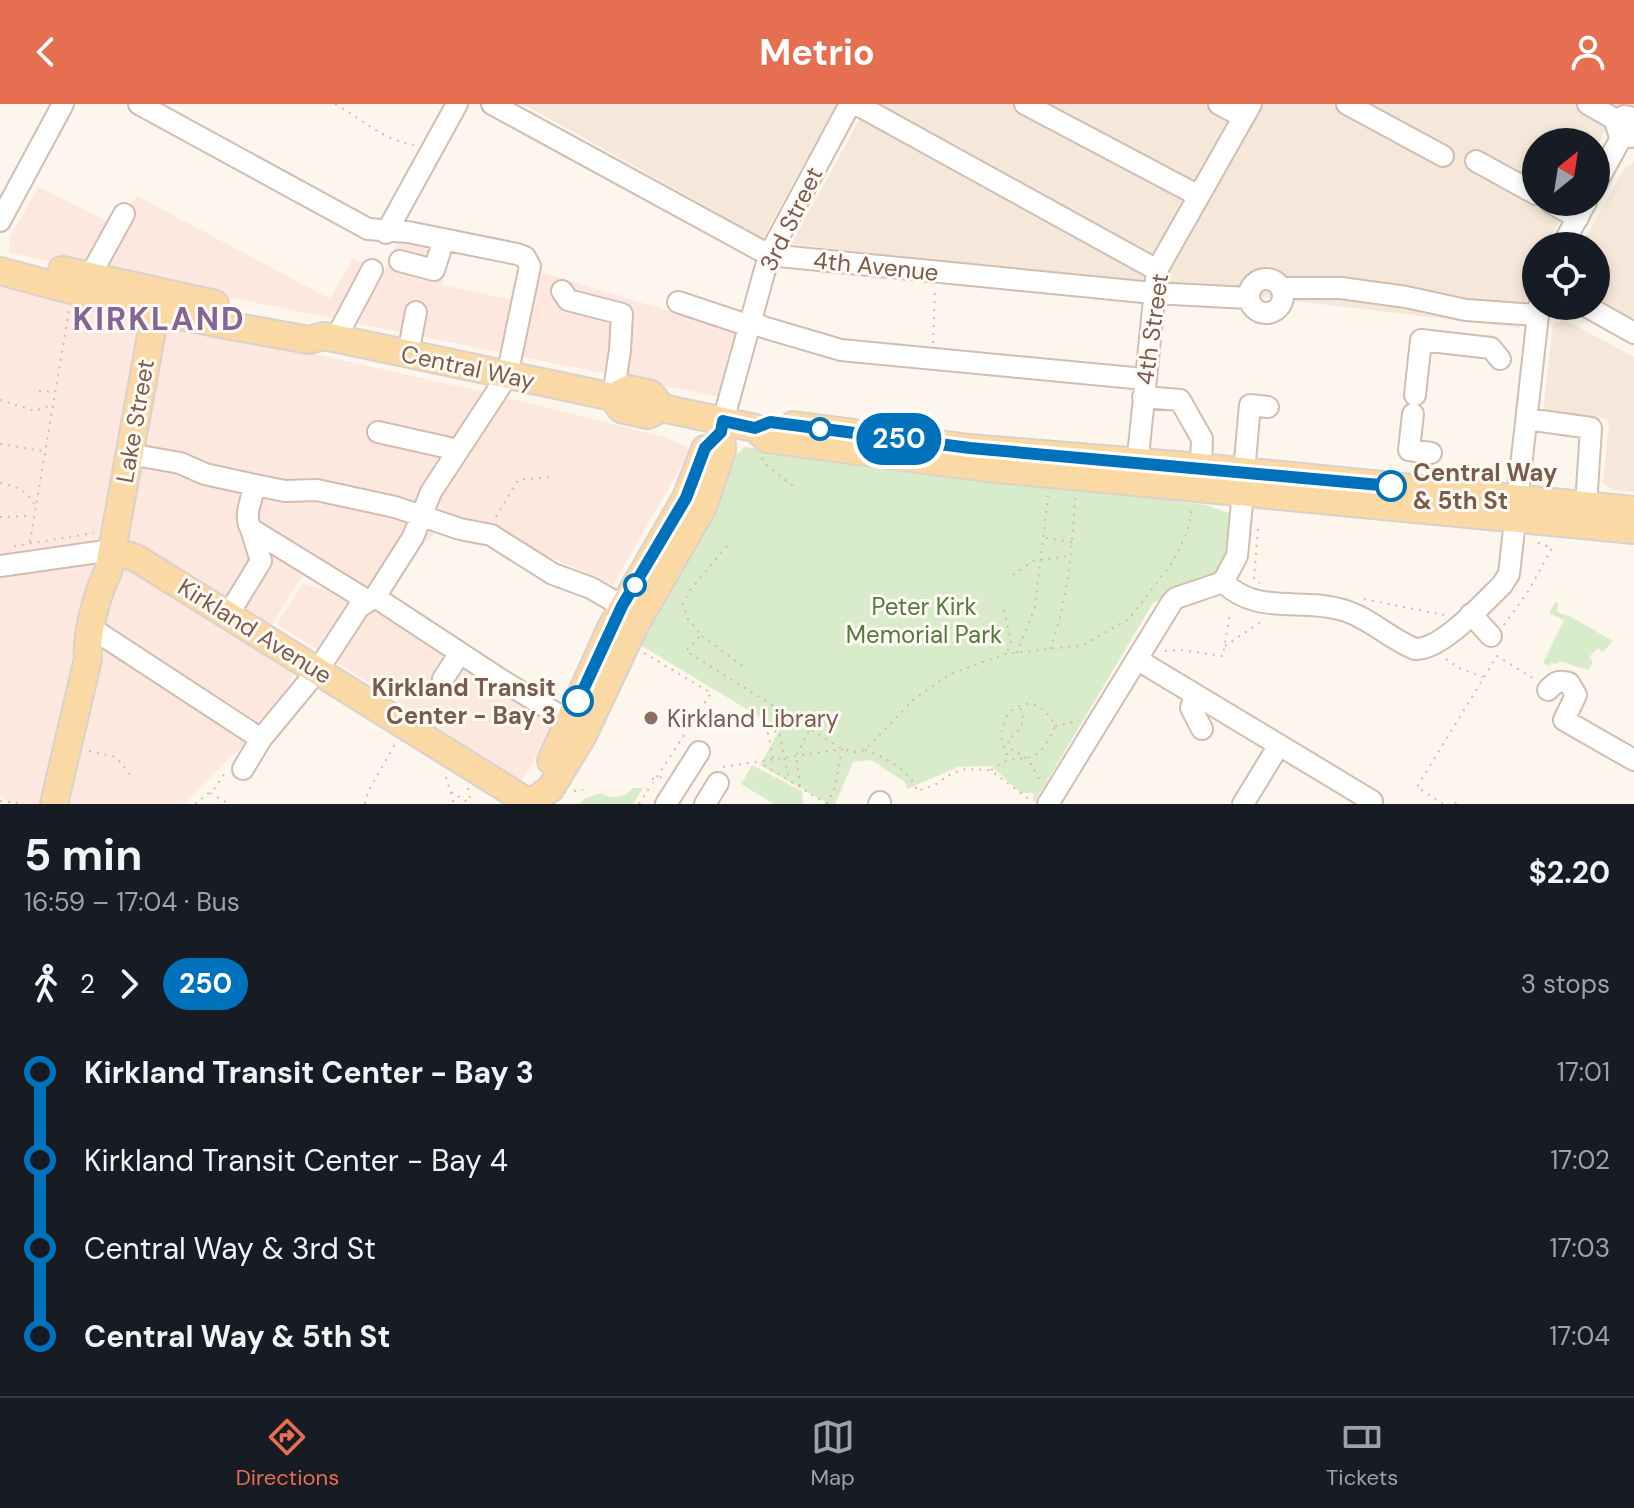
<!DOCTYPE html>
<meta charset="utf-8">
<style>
:root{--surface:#171b24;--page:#242831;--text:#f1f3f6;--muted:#9ea1a6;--line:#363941;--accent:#e76f51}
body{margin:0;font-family:"DM Sans",sans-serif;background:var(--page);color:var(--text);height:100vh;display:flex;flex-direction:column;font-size:30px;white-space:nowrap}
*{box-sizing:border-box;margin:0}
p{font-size:26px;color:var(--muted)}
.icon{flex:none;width:44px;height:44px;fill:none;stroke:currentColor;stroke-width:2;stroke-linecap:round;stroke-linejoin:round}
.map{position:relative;height:700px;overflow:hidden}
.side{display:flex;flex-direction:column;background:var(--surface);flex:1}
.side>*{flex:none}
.badge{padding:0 16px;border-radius:26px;font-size:28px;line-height:52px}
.needle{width:52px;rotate:30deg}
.fabs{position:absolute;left:1522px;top:24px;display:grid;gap:16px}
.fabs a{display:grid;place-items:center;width:88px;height:88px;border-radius:50%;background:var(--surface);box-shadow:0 4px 12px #0003;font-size:40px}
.map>.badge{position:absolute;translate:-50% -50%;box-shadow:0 0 0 4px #fff}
.legs{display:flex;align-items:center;gap:12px;height:88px;padding:0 24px;font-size:26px}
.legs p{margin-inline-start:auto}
.summary{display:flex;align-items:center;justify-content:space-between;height:136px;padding:0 24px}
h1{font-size:44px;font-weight:700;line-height:60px}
ul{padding:0 24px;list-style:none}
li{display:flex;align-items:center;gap:28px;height:88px;font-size:30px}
li i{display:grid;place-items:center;width:12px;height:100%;margin:0 10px;background:currentColor}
li i::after{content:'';width:20px;height:20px;margin:-10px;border:6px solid;border-radius:50%;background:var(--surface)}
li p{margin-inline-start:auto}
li:first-child i{background:linear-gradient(#0000 50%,currentColor 0)}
li:last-child i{background:linear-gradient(currentColor 50%,#0000 0)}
header{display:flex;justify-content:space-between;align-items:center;height:104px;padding:0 24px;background:var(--accent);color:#fff;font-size:36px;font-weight:700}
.dock{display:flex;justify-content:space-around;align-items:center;height:112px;border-top:2px solid var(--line);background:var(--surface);font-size:22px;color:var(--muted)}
.dock a{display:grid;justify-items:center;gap:4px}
.dock .current{color:var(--accent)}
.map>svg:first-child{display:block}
.residential{fill:#f5e8da}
.commercial{fill:#fde8e0}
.green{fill:#d8ecc9}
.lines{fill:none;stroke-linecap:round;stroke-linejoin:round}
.minor-casing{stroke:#d1beb0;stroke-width:24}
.major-casing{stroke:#dad1cd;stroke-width:30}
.path{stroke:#d9b8a5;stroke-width:2;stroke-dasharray:2 6;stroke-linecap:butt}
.minor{stroke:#fff;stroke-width:20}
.major{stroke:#fbd9a5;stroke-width:26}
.line-1-casing{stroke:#fff;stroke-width:18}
.line-1{stroke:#0072bc;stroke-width:12}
.stop-1-dot{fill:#fff;stroke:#0072bc;stroke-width:4}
.education-dot{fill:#8d6e63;stroke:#fffaf3;stroke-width:3}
.labels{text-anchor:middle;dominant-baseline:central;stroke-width:6;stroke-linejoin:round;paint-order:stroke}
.street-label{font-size:24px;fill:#7a5c4d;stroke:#fffaf3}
.stop-label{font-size:24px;font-weight:bold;fill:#7a5c4d;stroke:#fffaf3;text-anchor:start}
.park-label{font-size:24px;fill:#537a41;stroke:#fffaf3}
.education-label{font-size:24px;fill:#785e54;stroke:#fffaf3;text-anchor:start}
.district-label{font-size:32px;font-weight:bold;letter-spacing:2px;fill:#846695;stroke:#fffaf3}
</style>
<header><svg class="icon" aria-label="back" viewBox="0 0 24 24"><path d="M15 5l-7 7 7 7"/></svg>Metrio<svg class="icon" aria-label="person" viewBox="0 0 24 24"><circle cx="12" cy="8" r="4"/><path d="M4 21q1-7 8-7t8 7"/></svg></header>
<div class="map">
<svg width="1634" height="700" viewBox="0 0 1634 700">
<rect width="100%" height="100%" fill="#fdf6ec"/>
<path class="residential" d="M523 0H837L763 134Z
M868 0H1634V21L1604 29 1596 45V38H1536V98H1569L1546 142H1536V161L1519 224 1122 176 791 140Z
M1634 58V215L1596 194V142H1581L1624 65Z
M1565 216 1634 253V388L1612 386 1603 379 1609 317 1603 314 1543 308 1553 220Z"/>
<path class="commercial" d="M38 83 115 121 137 92 330 195 353 154 384 169 399 133 449 144 442 181 530 200 536 167 740 228 721 293 9 149 10 133Z
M0 175 131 209 471 285 664 333 691 345 613 481 457 412 361 491 302 472 272 520 298 563 268 616 184 700H11L0 691Z
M303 479 352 495 560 613 521 677 277 520Z"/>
<path class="green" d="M745 343 1206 401 1232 410 1228 449 1218 467 1203 478 1153 499 1034 699 1033 689H1021L991 662 958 663 907 685 905 678 871 656 853 658 835 700H829L760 661 780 625 637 539 731 355Z
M1555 498 1558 499 1557 508 1571 513 1613 537 1603 548 1598 544 1589 553 1593 558 1588 566 1559 557 1557 560 1551 559 1550 562 1543 559 1564 516 1549 509Z
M752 661 802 687 803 700H774L741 680Z
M633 684H643L633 700H579L584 695 600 689C613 696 624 694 633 684Z"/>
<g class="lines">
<g class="minor-casing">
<path id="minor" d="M492 0 769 151 1153 189 1249 194
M856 0 1157 166
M1025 0 1199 92
M1219 0 1243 13
M1347 0 1443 52
M1588 0 1618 17
M1631 33 1619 30 1616 20 1624 12 1634 14
M1476 57 1536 90
M1596 80 1622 32
M1550 98 1578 114
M0 117 63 0
M386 129 457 0
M1562 142 1586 98
M400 157 434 166 444 135
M90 172 124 110
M1249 192a17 17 0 1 1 34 0a17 17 0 1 1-34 0Z
M562 187 568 196 622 210 620 246 613 293
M1282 187 1286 184H1341L1406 193 1466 206 1537 211
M678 198 750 222
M1586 202 1634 229
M751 217 763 223 841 246 1144 275
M336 234 372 166
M408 250 416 208
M1415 291 1421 236 1491 244 1500 255
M1143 293 1180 296 1202 335 1201 363
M1413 310 1409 346 1431 349
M1527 315 1591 324 1586 401
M723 317 769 151 850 0
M378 328 458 346
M129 350 180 359 205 370 255 381 285 387 317 386 395 403 460 425 491 431 553 470 591 484 622 502
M1244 368 1250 301 1268 303
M1136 372 1157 166 1251 0
M255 381C252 395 243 412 251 425L368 497
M0 462 112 446
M1223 478C1258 512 1300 493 1343 506 1368 513 1390 535 1415 545 1442 546 1482 500 1502 481L1509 470 1539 202
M1223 478 1237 452 1243 388
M375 493 503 577 569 617
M1471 510 1491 532
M228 511 261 457 251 425
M99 529 261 635 318 566 359 503 375 493 413 433 431 388 507 272 530 162 525 153 517 150 408 128 368 125 139 0
M1138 556 1372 697
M443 575 460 549
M1548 586C1555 578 1559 576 1569 579L1576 591 1564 616 1634 656
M1195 591 1191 604 1202 625
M243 665 261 635
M666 700 699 648
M705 700 718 679
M879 700 880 698
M1048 700 1172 498 1176 494 1223 478
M1243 700 1279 641"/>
</g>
<g class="major-casing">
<path id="major" d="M62 166 215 200
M0 167 134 203 226 221 309 236 324 232 613 293 628 285 651 290 662 304 755 324 767 335 987 364 1634 426
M613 293 621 305 648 311 662 304
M793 321 970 344 1201 363 1634 406
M112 446 136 454 531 700
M551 657 611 524 686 394 705 345
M54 700 88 555C86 531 97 489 108 468L159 188
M530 700 551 684 582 633 635 521 703 403 722 346 721 328 723 317"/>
</g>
<path class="path" d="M335 0C366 17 378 34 414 41
M933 239 935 186
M39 287 53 288
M0 296 35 307 52 301
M0 340 42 347
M762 354 765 360 793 382
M0 379C16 383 26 385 34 400
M0 413 31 412
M496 413 518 376 549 373
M1258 425 1254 475 1260 479
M1046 434 1072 438
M30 438 69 206
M14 442 94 429
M727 442 691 485 683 499 688 515 701 531 686 547 842 645 854 648 865 646 914 595 950 570 1006 550 1083 541 1129 515 1172 459 1187 429 1192 404
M1013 471 1033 457 1069 452
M1364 495 1444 511
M1004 506 1011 538 1007 549
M1504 521 1529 486 1552 444 1533 437
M702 532 745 564
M1225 542 1262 517
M1050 545C1068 497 1072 445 1075 394
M1165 547 1180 546 1223 552 1230 508
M644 549 711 589 653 679
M1017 549 1035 503 1048 392
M1446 555 1459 564 1483 573
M1020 604C1027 618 1021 627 1008 635 1009 650 1017 646 1026 654 1032 660 1037 671 1041 679
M1055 622 1079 617
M865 646C885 653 911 667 917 687L935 681 949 671 965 665 990 666 1030 696
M89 647 116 653 132 673
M773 654 768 629 779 627 789 676
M764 661 827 700
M723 663 842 645 834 686 827 700
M991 666C1022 641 1034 673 1055 622 1031 572 983 618 1009 653
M446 673 454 700
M652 675 662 673
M800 682 796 652 810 625
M468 684 471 700
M574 687 583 686
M451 688 469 699
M210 689 229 700
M0 697 24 700
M195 700 215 684 226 667
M365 700 368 688 395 640
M639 700 649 684
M1443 700 1417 683 1497 552 1536 576
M1455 700 1459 694"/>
<use href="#minor" class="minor"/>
<use href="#major" class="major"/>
</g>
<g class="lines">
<g class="line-1-casing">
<path id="line-1" d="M578 597 622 502 686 394 705 344 721 328 723 317 755 324 770 318 970 344 1391 382"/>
</g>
<use href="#line-1" class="line-1"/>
</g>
<g class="stop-1-dot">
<circle cx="820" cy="325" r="10"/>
<circle cx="1391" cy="382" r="14"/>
<circle cx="635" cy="481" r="10"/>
<circle cx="578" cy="597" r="14"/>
</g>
<circle class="education-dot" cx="651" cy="614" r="8"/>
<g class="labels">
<g class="street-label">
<text transform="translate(791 115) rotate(-64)">3rd Street</text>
<text transform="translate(876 162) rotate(6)">4th Avenue</text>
<text transform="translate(1152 225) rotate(-82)">4th Street</text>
<text transform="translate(468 263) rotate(12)">Central Way</text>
<text transform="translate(135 317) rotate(-80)">Lake Street</text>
<text transform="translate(255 527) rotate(32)">Kirkland Avenue</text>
</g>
<g class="stop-label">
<text x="1413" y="368">Central Way<tspan x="1413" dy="28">&amp; 5th St</tspan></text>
<text x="556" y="583" text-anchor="end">Kirkland Transit<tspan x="556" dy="28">Center - Bay 3</tspan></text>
</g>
<g class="park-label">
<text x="924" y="502">Peter Kirk<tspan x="924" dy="28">Memorial Park</tspan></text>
</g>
<g class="education-label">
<text x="667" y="614">Kirkland Library</text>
</g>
<g class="district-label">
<text x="159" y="215">KIRKLAND</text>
</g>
</g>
</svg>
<div class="fabs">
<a><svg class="needle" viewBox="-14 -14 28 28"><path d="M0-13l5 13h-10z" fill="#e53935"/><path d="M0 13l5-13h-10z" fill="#9ea1a6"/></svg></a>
<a><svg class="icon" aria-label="locate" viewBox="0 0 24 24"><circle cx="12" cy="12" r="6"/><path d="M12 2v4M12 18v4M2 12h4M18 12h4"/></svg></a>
</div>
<b class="badge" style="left:899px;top:335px;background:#0072bc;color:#fff">250</b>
</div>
<section class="side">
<div class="summary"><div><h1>5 min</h1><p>16:59 – 17:04 · Bus</p></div><b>$2.20</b></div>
<div class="legs"><svg class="icon" aria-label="walk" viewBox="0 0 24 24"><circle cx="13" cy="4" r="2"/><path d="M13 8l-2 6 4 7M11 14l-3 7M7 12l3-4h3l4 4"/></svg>2<svg class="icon" aria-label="forward" viewBox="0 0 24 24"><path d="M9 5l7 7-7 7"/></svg><b class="badge" style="background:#0072bc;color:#fff">250</b><p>3 stops</p></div>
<ul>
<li><i style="color:#0072bc"></i><b>Kirkland Transit Center - Bay 3</b><p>17:01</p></li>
<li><i style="color:#0072bc"></i><span>Kirkland Transit Center - Bay 4</span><p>17:02</p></li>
<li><i style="color:#0072bc"></i><span>Central Way &amp; 3rd St</span><p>17:03</p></li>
<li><i style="color:#0072bc"></i><b>Central Way &amp; 5th St</b><p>17:04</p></li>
</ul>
</section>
<nav class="dock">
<a class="current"><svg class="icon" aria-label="directions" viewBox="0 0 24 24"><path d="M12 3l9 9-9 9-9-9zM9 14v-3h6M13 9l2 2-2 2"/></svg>Directions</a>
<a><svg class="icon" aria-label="map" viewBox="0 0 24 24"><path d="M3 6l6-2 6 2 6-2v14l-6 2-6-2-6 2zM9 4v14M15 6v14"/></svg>Map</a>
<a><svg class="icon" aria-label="tickets" viewBox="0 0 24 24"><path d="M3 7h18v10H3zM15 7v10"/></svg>Tickets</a>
</nav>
